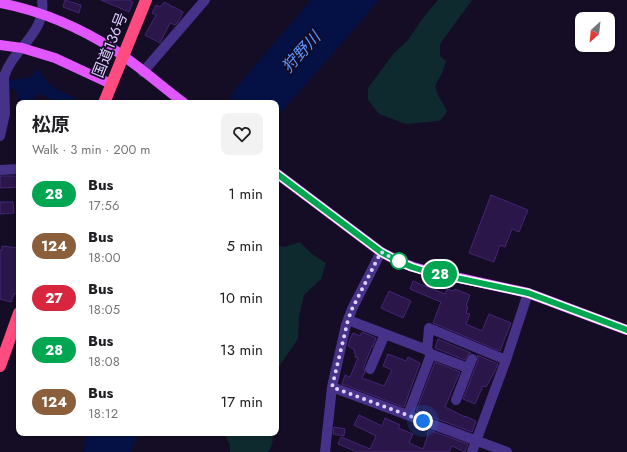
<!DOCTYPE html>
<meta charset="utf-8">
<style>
:root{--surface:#fff;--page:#f2f2f2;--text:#202124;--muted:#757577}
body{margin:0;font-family:Jost,"Noto Sans JP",sans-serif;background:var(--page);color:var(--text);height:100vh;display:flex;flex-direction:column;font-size:15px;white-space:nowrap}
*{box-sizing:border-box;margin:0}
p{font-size:13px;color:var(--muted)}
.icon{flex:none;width:22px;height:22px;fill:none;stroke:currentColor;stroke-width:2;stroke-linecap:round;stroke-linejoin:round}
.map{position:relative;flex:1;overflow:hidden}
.sheet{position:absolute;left:16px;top:100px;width:263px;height:336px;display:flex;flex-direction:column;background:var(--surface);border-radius:8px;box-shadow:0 1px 3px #0004}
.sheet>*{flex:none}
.badge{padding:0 8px;border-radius:13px;font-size:14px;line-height:26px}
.needle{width:26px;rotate:207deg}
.buttons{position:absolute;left:575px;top:12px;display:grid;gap:8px}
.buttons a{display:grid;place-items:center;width:40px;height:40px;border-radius:8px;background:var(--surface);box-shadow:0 1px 3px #0004;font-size:20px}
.you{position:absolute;width:20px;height:20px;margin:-10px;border:3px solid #fff;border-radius:50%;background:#1a73e8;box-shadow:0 0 0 6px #1a73e833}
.map>.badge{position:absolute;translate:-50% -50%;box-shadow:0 0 0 2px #fff}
.round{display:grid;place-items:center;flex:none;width:42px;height:42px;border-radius:8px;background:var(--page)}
.overview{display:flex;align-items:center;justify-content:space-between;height:68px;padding:0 16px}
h1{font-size:19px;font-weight:700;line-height:30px}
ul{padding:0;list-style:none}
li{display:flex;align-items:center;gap:12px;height:52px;padding:0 16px}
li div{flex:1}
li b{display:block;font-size:15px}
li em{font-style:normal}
li .badge{min-width:44px;font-weight:700;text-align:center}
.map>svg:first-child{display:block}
.green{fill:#0e2a2f}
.water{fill:#051045}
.building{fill:#2a1648;stroke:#452676}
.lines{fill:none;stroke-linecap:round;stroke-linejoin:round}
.minor{stroke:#463289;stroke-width:10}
.major{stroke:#e057ff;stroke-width:10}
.highway{stroke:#ff4b7f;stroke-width:12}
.line-casing{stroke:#fff;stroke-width:9}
.line{stroke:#00a651;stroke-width:6}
.walk{stroke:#ded0ff;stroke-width:4;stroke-dasharray:0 7.2}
.stop-dot{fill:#fff;stroke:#00a651;stroke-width:2}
.labels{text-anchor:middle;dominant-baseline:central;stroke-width:3.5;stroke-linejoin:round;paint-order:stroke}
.street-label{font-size:15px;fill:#ded0ff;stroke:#150c25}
.water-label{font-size:16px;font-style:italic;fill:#5e96ff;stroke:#150c25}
</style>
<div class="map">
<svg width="627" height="452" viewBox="0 0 627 452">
<rect width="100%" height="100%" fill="#150c25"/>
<path class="green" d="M438 0H472L440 44V56L446 61 442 73 435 86 438 95 447 111 444 116 439 121 406 124 379 114 368 100V88L394 53 408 40 423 18Z
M300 242 312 254 326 263 321 279 304 295 299 316 298 339 276 371V245L285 247Z
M224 433H272C274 439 272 447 268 452H230V445Z"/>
<path class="water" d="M311 0H378L359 24 276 118V103H227L237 87Z
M35 70 41 71C44 86 64 92 76 99L74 103H58L40 93 33 99V103H20C16 88 17 87 0 89V82L32 77 34 74Z
M87 433H138L131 452H84Z"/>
<path class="building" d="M65 0 81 5 79 13 63 7Z
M101 0H129L133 2 129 12Z
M164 2 183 12 178 22 175 25 170 23 160 43 145 35 156 15 152 13 156 5 160 7Z
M0 176H19V187L0 188Z
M491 195 528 210 519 232 512 229 505 247 500 245 494 262 469 253Z
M0 202H13L14 213 0 214Z
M2 246 19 248V287L17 294H14L11 302 0 299V250L2 251Z
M413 281 445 294 447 289 454 291 455 289 470 295 466 306 468 307 466 313 470 314 466 324 482 331 489 314 511 323 500 351 433 323 441 302 410 289Z
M389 291 411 301 403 318 381 308Z
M362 332 376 338 373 347 372 346 364 366V369L365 372 362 378 384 386 392 370 383 366 388 354 406 361 408 357 420 363 404 407 342 384 345 375 350 377 358 358 355 357 356 354 354 353 355 350 348 346 350 339 353 333 360 336Z
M438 339 471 353 468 354 465 360 435 348Z
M477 355 498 364 493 375 486 387 483 386 475 404 463 399 478 361V358Z
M435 362 460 372 445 407 465 417V416L476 421 472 432 416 411Z
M359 415 382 426 385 418 400 425 398 428 413 434 409 443 423 449 428 435 427 434 429 430 468 444 465 452 452 446 449 452H357L338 444 341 437 370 449 376 436 354 425Z
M334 427 345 429 344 436 333 434Z"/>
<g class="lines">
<path class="minor" d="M143 72 205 0
M0 136 5 114 4 77C12 49 47 33 42 0
M0 170 19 169
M348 320 427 350 431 354 468 368
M427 350 429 328 506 360
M370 369 385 334
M332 387 507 452
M456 400 472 359
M408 415 431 354
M325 452 332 387 346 325 352 309 381 252
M472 452 506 360 528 293"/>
<path class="major" d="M0 3C42 11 77 26 113 49 138 65 160 85 184 103
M0 45 22 48 55 58 111 84
M276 173 381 252 400 262 413 267 428 271 528 293 627 330"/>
<path class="highway" d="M104 103 146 0
M0 366 19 313"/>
</g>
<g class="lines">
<g class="line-casing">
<path id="line" d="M276 173 381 252 400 262 412 267 428 272 528 293 627 330"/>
</g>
<use href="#line" class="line"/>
<path class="walk" d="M399 261 400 262 381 252 352 309 348 320 332 387 423 421"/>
</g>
<circle class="stop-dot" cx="399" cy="261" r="8"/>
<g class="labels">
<g class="street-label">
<text transform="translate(110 45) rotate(-68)">国道136号</text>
</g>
<g class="water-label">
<text transform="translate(301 52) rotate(-48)">狩野川</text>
</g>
</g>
</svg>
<div class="buttons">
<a><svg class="needle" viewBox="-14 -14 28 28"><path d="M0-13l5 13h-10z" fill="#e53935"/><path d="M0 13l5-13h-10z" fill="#757577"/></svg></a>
</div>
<div class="you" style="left:423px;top:421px"></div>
<b class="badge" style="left:440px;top:274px;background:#00a651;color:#fff">28</b>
<section class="sheet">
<div class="overview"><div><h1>松原</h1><p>Walk · 3 min · 200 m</p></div><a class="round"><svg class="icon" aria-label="heart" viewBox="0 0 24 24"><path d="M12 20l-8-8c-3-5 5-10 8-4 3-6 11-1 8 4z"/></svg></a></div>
<ul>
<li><span class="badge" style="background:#00a651;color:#fff">28</span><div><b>Bus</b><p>17:56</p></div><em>1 min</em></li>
<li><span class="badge" style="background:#8b5e3c;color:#fff">124</span><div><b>Bus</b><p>18:00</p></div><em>5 min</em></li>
<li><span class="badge" style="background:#d7263d;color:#fff">27</span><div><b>Bus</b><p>18:05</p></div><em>10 min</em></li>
<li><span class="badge" style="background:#00a651;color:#fff">28</span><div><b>Bus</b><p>18:08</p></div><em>13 min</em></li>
<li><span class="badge" style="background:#8b5e3c;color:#fff">124</span><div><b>Bus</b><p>18:12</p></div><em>17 min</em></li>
</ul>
</section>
</div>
